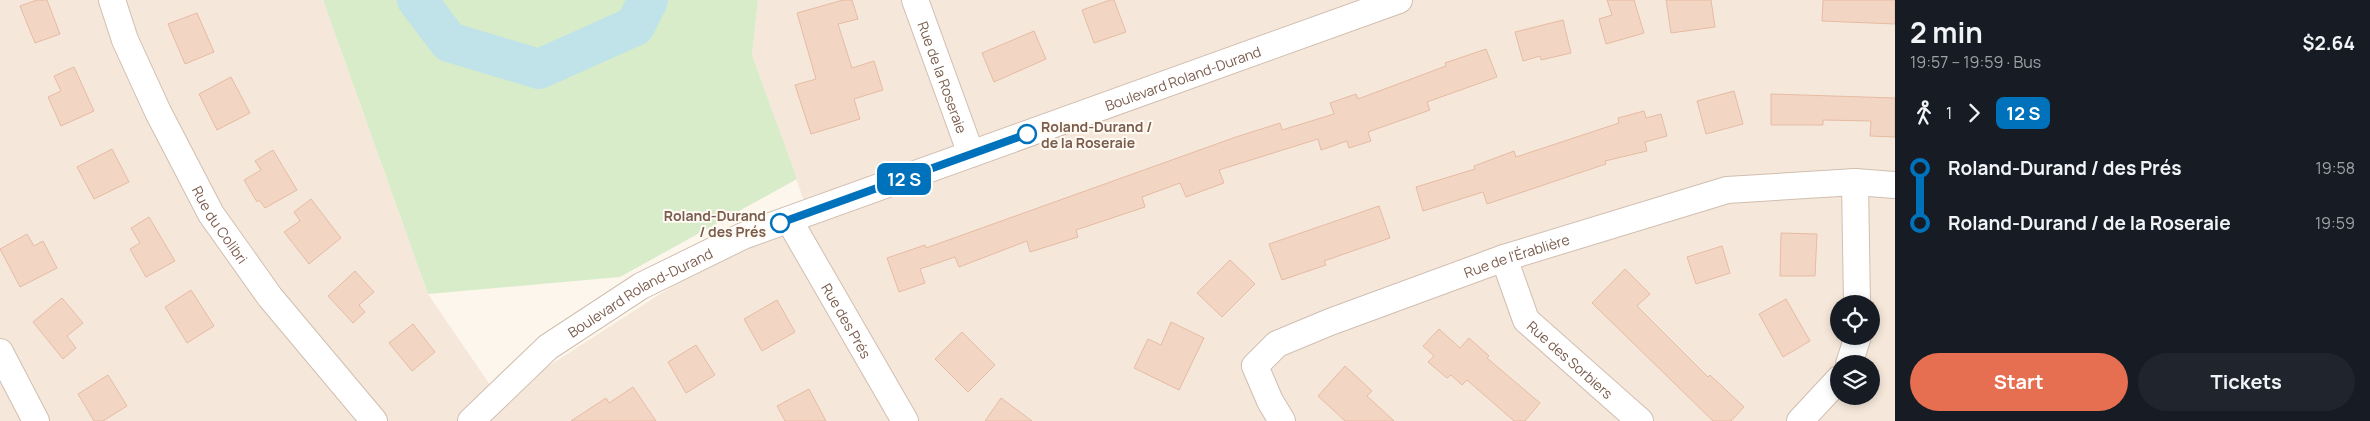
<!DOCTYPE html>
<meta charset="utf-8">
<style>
:root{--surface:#171b24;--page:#20242c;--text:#f1f3f6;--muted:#9ea1a6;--accent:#e76f51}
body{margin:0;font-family:Manrope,sans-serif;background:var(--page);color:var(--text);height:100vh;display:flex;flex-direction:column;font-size:19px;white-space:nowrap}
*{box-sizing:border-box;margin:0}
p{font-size:16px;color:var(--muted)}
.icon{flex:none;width:28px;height:28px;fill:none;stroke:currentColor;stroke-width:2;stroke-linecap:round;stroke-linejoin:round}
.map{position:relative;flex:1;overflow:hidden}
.drawer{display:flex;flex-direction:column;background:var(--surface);width:475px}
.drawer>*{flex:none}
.badge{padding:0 10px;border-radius:8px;font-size:18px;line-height:32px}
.tools{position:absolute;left:1830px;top:295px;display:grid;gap:10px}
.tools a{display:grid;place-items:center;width:50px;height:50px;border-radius:50%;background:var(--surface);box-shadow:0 2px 8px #0003;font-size:25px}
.map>.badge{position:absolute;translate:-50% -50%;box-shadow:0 0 0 2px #fff}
.legs{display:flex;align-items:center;gap:8px;height:55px;padding:0 15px;font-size:16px}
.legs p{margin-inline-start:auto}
.headline{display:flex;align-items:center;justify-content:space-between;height:85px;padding:0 15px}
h1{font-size:28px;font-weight:700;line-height:38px}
.primary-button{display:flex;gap:10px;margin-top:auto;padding:10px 15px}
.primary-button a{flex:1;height:58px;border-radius:30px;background:var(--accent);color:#fff;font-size:20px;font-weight:700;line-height:58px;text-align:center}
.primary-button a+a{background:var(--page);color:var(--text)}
ul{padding:0 15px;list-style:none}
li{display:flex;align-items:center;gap:18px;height:55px;font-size:19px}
li i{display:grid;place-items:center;width:8px;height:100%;margin:0 6px;background:currentColor}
li i::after{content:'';width:12px;height:12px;margin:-6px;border:4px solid;border-radius:50%;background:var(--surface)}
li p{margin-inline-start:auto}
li:first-child i{background:linear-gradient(#0000 50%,currentColor 0)}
li:last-child i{background:linear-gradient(currentColor 50%,#0000 0)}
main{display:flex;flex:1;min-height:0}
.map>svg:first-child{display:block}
.residential{fill:#f5e8da;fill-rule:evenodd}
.green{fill:#d8ecc9}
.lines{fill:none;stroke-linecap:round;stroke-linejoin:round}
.river{stroke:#bfe3e8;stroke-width:40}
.building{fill:#f3d5c3;stroke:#e6bba3}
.minor-casing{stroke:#d1beb0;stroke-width:28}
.minor{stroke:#fff;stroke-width:26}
.line-1-casing{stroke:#fff;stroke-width:11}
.line-1{stroke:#0072bc;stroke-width:8}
.stop-1-dot{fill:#fff;stroke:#0072bc;stroke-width:2.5}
.labels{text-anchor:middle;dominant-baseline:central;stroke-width:4;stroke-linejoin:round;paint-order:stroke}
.street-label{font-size:14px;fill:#7a5c4d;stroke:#fffaf3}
.stop-label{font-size:14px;font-weight:bold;fill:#7a5c4d;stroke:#fffaf3;text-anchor:start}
</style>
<main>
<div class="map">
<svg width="1895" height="421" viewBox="0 0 1895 421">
<rect width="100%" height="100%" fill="#fdf6ec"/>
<path class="residential" d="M0 0H323L428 294 499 398 804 201 752 55 758 0H1895V421H0ZM1839 304H1871V336H1839ZM1839 364H1871V396H1839Z"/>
<path class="green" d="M323 0H758L752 55 797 179 620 277 428 294Z"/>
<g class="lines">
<path class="river" d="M417 0 449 42 539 69 635 26 648 0"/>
</g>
<path class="building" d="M37 0H47L60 34 35 43 20 6Z
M843 0H852L858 19 838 24 852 68 874 61 883 90 854 99 860 119 811 134 795 85 816 79 797 13Z
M1110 0H1114L1126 32 1094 43 1082 10Z
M1607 0H1634L1644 33 1606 44 1599 19 1612 15Z
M1666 0H1711L1715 27 1671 33Z
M1823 0H1895V24L1822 21Z
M197 13 214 52 185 64 168 24Z
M1563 20 1571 53 1541 60 1540 56 1523 61 1515 32Z
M1034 31 1046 59 994 82 982 53Z
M1486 49 1497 77 1427 102 1430 110 1368 132 1371 141 1349 148 1347 141 1321 150 1318 139 1219 170 1224 183 1186 197 1180 183 1142 197 1145 207 1076 230 1078 237 1030 252 1027 241 959 267 955 257 920 269 925 283 899 292 887 258 925 245 926 248 1236 137 1280 123 1282 130 1334 114 1330 103 1356 94 1358 99 1446 66 1445 63Z
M74 67 94 111 61 126 48 97 61 91 54 76Z
M231 77 250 113 217 130 199 94Z
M1734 91 1743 124 1706 134 1697 101Z
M1771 94 1895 98V137L1870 136 1871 121 1823 120V125H1771Z
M1644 111 1646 118 1661 114 1667 136 1645 142 1647 151 1605 161 1606 164 1487 204 1483 192 1423 211 1416 187 1475 169 1474 166 1514 151 1516 157 1619 123 1618 118Z
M112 149 129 182 94 199 77 167Z
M273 150 297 190 265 208 259 200 257 202 244 180 261 170 255 161Z
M311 199 341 238 309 264 284 232 300 221 294 212Z
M1379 206 1390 238 1324 261 1326 265 1282 280 1269 244Z
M149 217 175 261 146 277 130 249 140 243 131 228Z
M1781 233 1817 234 1815 276H1780Z
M27 234 34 246 43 241 57 268 20 287 0 249Z
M1722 246 1730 273 1696 284 1687 257Z
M1230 260 1255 284 1222 317 1197 293Z
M1625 269 1650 294 1637 306 1708 377 1710 375 1744 407 1731 421H1713L1592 303Z
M355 271 374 292 359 305 365 312 353 323 328 296Z
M191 290 214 326 187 343 165 307Z
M62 298 83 323 67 336 76 348 63 359 33 322Z
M1786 299 1810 341 1783 357 1759 314Z
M777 300 795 332 762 351 744 319Z
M1171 322 1204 338 1179 390 1134 368 1148 339 1161 345Z
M413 324 435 352 412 371 389 343Z
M1439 329 1460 348 1469 338 1489 356 1487 358 1540 403 1525 421H1514L1467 380 1462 385 1451 375 1447 378 1428 362 1434 356 1423 346Z
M962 332 995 365 968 392 935 359Z
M696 345 715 375 686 393 668 362Z
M1345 366 1372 391 1367 396 1394 421H1345L1318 396Z
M108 375 127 406 103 421H94L78 394Z
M633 387 656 421H571L606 398 609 403Z
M809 389 826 421H785L777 406Z
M1001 398 1032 421H985Z"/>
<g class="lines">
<g class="minor-casing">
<g id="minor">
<path id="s1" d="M112 0 125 40 158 112 211 214 270 297 374 421"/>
<path id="s2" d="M915 0 971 154"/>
<path d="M1855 182 1857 304"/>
<path id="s3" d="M789 220 905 421"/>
<path id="s4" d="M1504 258 1526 320 1640 421"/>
<path d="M0 352 36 421"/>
<path d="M1849 364 1858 336"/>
<path id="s5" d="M471 421 548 347 641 286 743 236 1399 0"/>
<path id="s6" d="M1282 421 1270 401 1255 366 1277 344 1330 322 1504 258 1727 190 1855 182 1895 185"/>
<path d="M1800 421 1839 379"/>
</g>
</g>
<use href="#minor" class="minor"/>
</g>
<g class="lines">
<g class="line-1-casing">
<path id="line-1" d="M780 223 1027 134"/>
</g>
<use href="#line-1" class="line-1"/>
</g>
<g class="stop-1-dot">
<circle cx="1027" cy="134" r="9"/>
<circle cx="780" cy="223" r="9"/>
</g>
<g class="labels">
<g class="street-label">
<text stroke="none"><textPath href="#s2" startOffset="82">Rue de la Roseraie</textPath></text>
<text stroke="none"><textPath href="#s5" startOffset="799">Boulevard Roland-Durand</textPath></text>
<text stroke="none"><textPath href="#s1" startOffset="250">Rue du Colibri</textPath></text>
<text stroke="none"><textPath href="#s6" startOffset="348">Rue de l'Érablière</textPath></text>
<text stroke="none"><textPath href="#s5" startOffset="214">Boulevard Roland-Durand</textPath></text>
<text stroke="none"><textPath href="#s3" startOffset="116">Rue des Prés</textPath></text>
<text stroke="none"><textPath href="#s4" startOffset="125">Rue des Sorbiers</textPath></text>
</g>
<g class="stop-label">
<text x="1041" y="126">Roland-Durand /<tspan x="1041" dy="16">de la Roseraie</tspan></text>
<text x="766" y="215" text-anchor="end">Roland-Durand<tspan x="766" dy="16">/ des Prés</tspan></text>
</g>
</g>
</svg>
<div class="tools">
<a><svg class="icon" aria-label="locate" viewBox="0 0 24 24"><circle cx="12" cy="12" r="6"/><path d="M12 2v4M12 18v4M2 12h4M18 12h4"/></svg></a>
<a><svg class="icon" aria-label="layers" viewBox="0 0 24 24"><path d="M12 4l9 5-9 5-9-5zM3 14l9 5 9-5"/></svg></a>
</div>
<b class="badge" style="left:904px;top:179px;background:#0072bc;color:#fff">12 S</b>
</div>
<section class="drawer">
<div class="headline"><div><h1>2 min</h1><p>19:57 – 19:59 · Bus</p></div><b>$2.64</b></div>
<div class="legs"><svg class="icon" aria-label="walk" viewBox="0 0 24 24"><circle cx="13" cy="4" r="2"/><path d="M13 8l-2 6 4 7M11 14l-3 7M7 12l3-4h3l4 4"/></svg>1<svg class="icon" aria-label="forward" viewBox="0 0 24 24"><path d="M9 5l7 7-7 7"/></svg><b class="badge" style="background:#0072bc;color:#fff">12 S</b></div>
<ul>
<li><i style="color:#0072bc"></i><b>Roland-Durand / des Prés</b><p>19:58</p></li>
<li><i style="color:#0072bc"></i><b>Roland-Durand / de la Roseraie</b><p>19:59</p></li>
</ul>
<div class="primary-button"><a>Start</a><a>Tickets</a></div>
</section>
</main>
